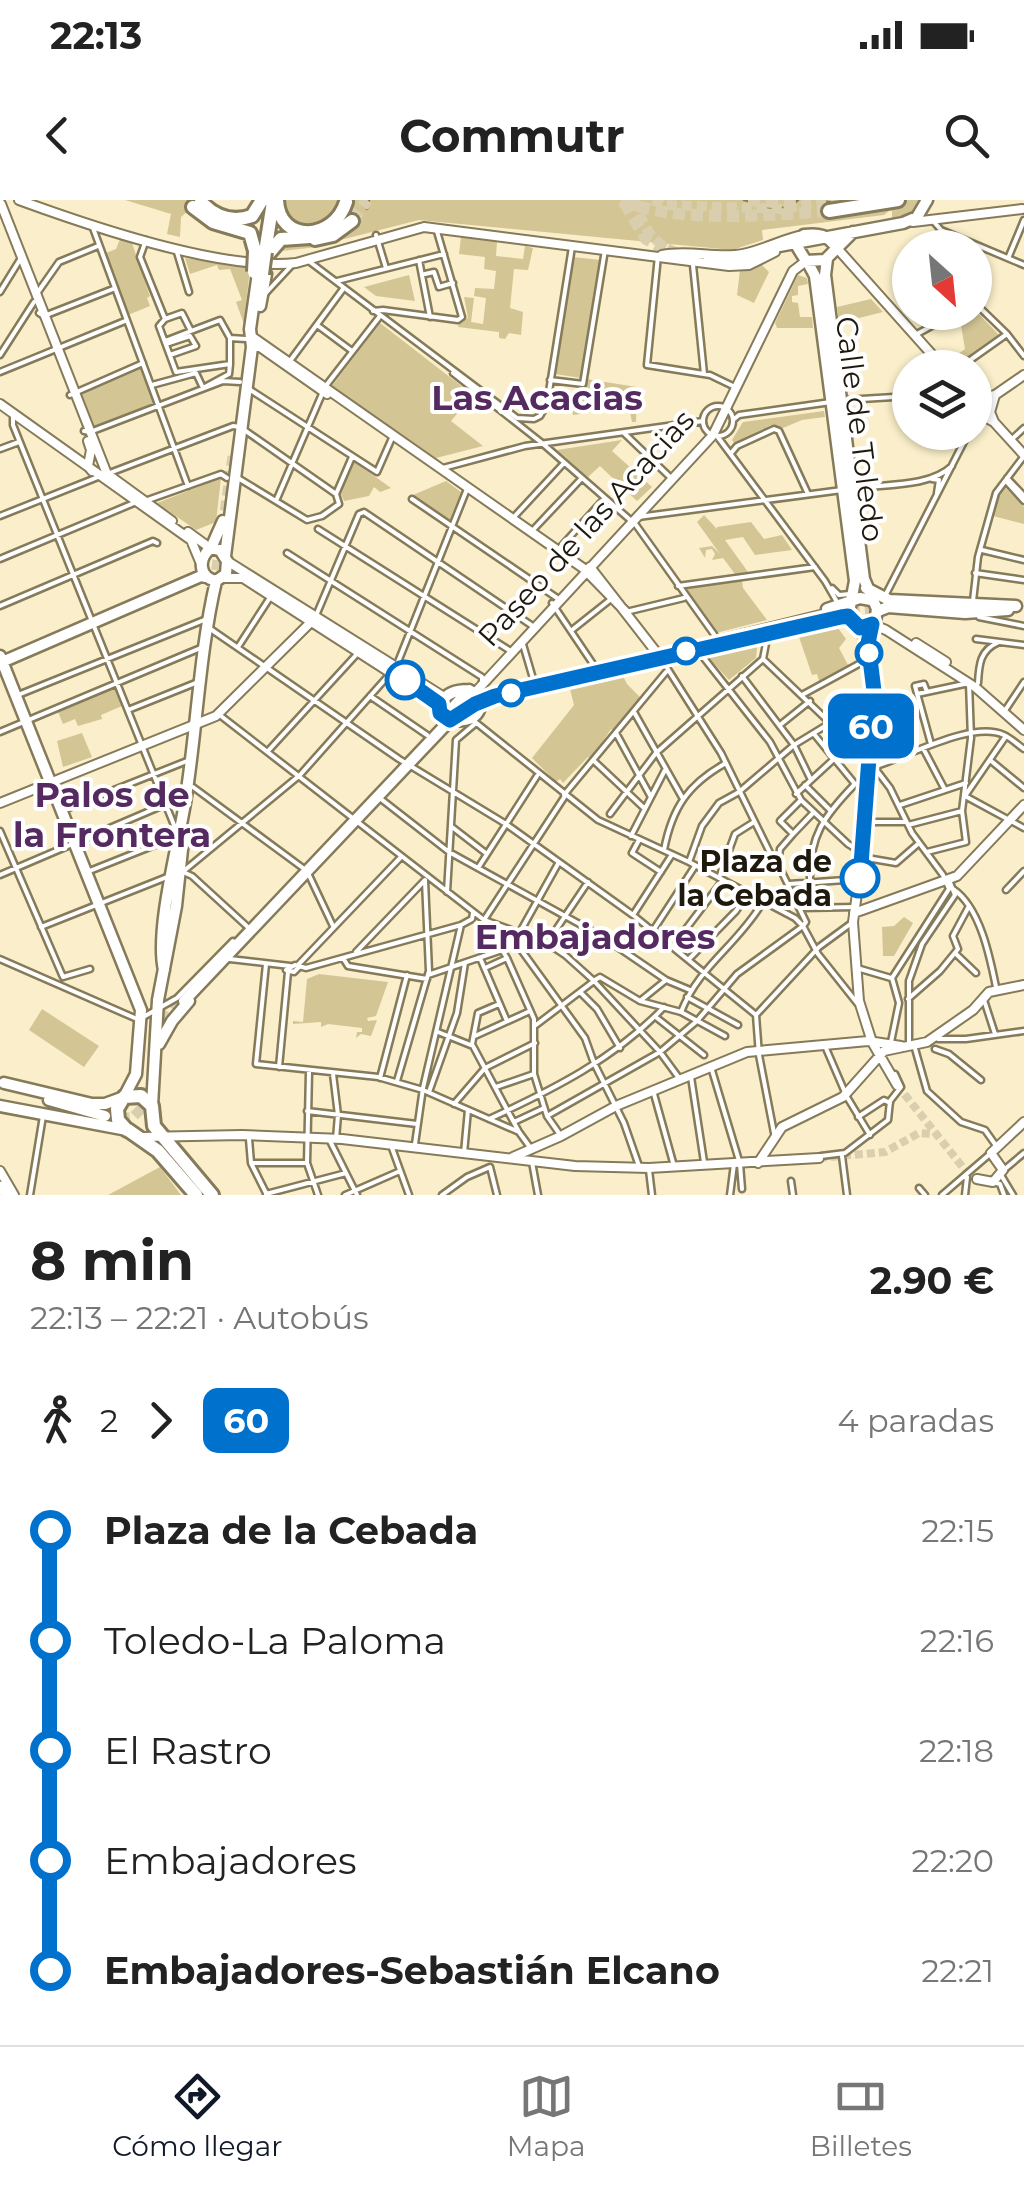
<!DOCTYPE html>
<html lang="es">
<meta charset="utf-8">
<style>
:root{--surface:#fff;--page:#f6f6f6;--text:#222;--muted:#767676;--line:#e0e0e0;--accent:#111827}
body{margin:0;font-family:Montserrat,sans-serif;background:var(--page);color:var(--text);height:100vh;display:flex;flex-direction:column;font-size:38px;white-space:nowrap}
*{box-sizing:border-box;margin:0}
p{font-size:32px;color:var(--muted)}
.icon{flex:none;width:55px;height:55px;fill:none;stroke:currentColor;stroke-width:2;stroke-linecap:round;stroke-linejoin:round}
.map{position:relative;height:995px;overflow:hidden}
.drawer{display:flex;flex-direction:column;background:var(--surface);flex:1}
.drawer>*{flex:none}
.badge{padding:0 20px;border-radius:15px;font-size:35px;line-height:65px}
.needle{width:65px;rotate:153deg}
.controls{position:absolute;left:892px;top:30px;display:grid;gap:20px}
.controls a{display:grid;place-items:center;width:100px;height:100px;border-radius:50%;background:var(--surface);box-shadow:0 2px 8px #0004;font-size:50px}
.map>.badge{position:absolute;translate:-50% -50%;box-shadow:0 0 0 5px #fff}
.legs{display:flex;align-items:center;gap:15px;height:110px;padding:0 30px;font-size:32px}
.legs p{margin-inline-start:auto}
.summary{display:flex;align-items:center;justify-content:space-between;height:170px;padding:0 30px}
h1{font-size:55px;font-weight:700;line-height:75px}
ul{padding:0 30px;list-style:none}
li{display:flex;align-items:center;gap:35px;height:110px;font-size:38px}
li i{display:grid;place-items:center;width:15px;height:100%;margin:0 12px;background:currentColor}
li i::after{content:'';width:25px;height:25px;margin:-12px;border:8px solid;border-radius:50%;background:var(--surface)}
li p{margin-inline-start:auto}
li:first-child i{background:linear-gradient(#0000 50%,currentColor 0)}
li:last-child i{background:linear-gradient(currentColor 50%,#0000 0)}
.status{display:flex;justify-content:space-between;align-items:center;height:70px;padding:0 50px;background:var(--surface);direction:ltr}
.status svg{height:28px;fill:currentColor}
header{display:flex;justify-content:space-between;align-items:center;height:130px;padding:0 30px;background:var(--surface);font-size:45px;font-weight:700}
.tabs{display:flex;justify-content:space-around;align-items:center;height:140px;border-top:2px solid var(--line);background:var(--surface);font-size:28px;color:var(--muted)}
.tabs a{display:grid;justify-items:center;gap:5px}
.tabs .current{color:var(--accent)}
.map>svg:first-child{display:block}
.green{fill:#d4c595}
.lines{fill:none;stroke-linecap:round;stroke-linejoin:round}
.stream{stroke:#887c56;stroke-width:2.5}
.street-tunnel{stroke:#d9cfae;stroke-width:4;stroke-dasharray:4 2;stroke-linecap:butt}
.secondary-tunnel{stroke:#d9cfae;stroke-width:8;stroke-dasharray:8 4;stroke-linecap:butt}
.primary-tunnel{stroke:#d9cfae;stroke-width:10;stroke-dasharray:10 5;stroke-linecap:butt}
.highway-tunnel{stroke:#d9cfae;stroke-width:12;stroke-dasharray:12 6;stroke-linecap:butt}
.street-casing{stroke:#857a59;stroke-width:9}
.secondary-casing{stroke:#857a59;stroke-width:12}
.primary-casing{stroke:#857a59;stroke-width:15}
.highway-casing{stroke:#857a59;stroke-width:18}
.street{stroke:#fff;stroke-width:4}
.secondary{stroke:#fff;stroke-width:8}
.primary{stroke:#fff;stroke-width:10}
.highway{stroke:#fff;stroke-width:12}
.highway-bridge-casing{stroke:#857a59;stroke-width:18;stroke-linecap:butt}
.highway-bridge{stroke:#fff;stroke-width:12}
.line-1-casing{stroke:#fff;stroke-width:22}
.line-1{stroke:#0072ce;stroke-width:15}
.stop-1-dot{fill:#fff;stroke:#0072ce;stroke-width:5}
.labels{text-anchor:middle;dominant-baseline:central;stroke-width:8;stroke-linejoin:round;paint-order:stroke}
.street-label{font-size:30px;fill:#1e190c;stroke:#fff}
.stop-label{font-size:30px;font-weight:bold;fill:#1e190c;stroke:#fff;text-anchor:end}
.quarter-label{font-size:35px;font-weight:bold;fill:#542a60;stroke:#fff}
</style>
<div class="status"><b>22:13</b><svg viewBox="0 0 49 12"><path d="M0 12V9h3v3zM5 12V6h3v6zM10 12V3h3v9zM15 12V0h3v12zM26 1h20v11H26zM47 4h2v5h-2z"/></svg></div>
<header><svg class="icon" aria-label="back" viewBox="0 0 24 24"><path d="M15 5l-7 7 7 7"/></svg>Commutr<svg class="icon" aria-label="search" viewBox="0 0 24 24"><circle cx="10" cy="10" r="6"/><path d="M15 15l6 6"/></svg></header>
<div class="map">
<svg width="1024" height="995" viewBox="0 0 1024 995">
<rect width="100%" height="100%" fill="#faefca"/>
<path class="green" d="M125 0H201L181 17 180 37 167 34 171 14Z
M280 0H923L914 15 892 21V11H889L884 15 762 30 763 40 732 50 419 20 309 48 272 52 278 45 353 22 347 16 319 29 290 23Z
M461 37 497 42 496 56 523 59 525 46 514 43 533 48 528 70 514 69 510 108 523 112 521 135 509 133 505 139 499 138V132L458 127 459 123 468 118 464 97 474 98 471 122 483 124 486 98 474 96 475 88 494 89 496 71 484 69 485 57 459 54Z
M120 39 131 40 150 96 147 98 150 106 128 115 106 53 116 49Z
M573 57 601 60 581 178 555 174Z
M185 58 250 68 244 124 236 102 242 100 230 69 219 70 217 65 190 74Z
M761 64 769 72 754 103 737 95 740 70Z
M409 75 415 101 376 96 364 87Z
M798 75 807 78 808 84 798 86V95L792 96V102L798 103 800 117H812L813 128H777L775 123Z
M871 99 883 112 839 123 837 107Z
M975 110 999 135 953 167 948 161 965 149 960 119Z
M380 123 473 195 451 221 483 246 436 258 332 186Z
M143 163 158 205 90 232 73 190Z
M586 179 637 187 636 222H632L629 207 573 215 571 207H574L578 188 584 187Z
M824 211 825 217 802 220 783 228 771 225 734 243 732 240 743 222Z
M622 240 612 251 652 287 637 301 600 266 588 277 557 250Z
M352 260 391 288 380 292 374 287 369 296 344 301 341 294Z
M221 278 216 322 196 330 157 303Z
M446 281 461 292 450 320 413 295Z
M1005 287 1024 307V324L993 316 999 295Z
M704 315 717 329V327L751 322 764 339 782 335 792 350 755 355 743 337 725 340 748 372 735 374 723 358 712 360 715 354 712 349 706 350 705 358 699 348 712 346 720 354 697 322Z
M742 381 743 388 767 420 716 433 686 389Z
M838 428 846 439 839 448 848 465 819 481 817 474 812 475 799 437Z
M758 439 756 458 729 480 707 456 708 450Z
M621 472 627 484 641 498 614 531 611 529 591 559 588 557 563 583 560 579 556 582 532 558 574 505 569 485Z
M115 488 122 506 101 515 102 519 78 526 75 519 63 524 58 512Z
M82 533 92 557 63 567 57 541Z
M904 717 913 723 894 756H883L882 727 894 726Z
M319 774 388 782 376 816 367 818 368 821 377 820 371 836 361 834 356 838 357 832H362V828L328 824 321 827V822L293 824V821L303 822 307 779Z
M42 809 99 846 84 867 29 830Z
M160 967 181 995H108Z"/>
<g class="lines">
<path class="stream" d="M744 0C764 5 781 16 798 0
M821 1 841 4
M367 9 369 0"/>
<path class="street-tunnel" d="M736 971 739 955"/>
<path class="secondary-tunnel" d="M897 885 969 975 977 979
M819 958 885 952 919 933 934 934"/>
<path class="primary-tunnel" d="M634 0C643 25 652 45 679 53
M653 0 663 5 783 9 833 0
M214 385 233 253
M835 413 885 409
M158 835 165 818 181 798
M105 920 133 917 151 899"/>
<path class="highway-tunnel" d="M621 0C673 24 772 15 829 11
M748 0 786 3 801 0
M624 2 646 39 665 49
M352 21 367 0"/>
<g class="street-casing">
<path id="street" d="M934 22 941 30 1024 65
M93 28 188 286
M941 30 944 48
M376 35 386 68
M146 40 140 57 165 119
M176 49 189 92
M658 56 647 165 710 175 737 188
M1009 56 1024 20
M419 60 430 117
M310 62 517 218 534 219 540 216 547 204 572 47
M693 65 704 174
M425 74 434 72 439 87 453 83
M337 81 444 54
M0 92 21 58
M38 92 59 62 98 46
M265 94 292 65
M975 103 1007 134 1024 156
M373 111 383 110 458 120 462 117 436 28
M39 113 44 116 113 89
M182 113 191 131 220 120 230 138V164L176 172 159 126 165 119Z
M317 125 352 151
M917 134 957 112
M230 138 246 139
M165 141 191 131
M166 144 190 136 196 146 170 155
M0 155 34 102
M290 161 343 89
M959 168 1007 134
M0 172 125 121
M453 173 542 243 636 325 718 440
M550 180 583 184 605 50
M152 185 196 173 203 188 229 174 230 164
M249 189 377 272 392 238
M70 195 143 163
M845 200 910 196
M703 221a15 15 0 1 1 30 0a15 15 0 1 1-30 0Z
M13 216V225L176 630
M733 220 739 215 831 202
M975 222 981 217
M84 231 90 232 223 181 240 182
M625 234 672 279
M717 236 825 381 837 402
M1010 241 1024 228
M0 249 19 242
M732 252 737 246 774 229 779 231 808 294
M443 268 525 246 703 221
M107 274 233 226 240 227 336 294 339 304 322 316 307 320 238 278
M1007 278 1024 296
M932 279 939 280 937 293
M1006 281 1024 301
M857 288C886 284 930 287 952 266
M336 294 352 257
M412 299 557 398
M145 301 221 274 227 278
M276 301 325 187 380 116
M0 316 98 277
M638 317 842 290
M513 318 564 263
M318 329 509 450
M533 330 581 279
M558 350 604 299
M982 350 1024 360
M287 353 482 477V481
M0 359 134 303
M975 373 1024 380
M678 386 815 367
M832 388 839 395 850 394
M885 396 969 232
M973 401 978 357 996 293 1024 256
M552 403 595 467
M0 406 153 341 157 343
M626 412 684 398
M979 417 1024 426
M315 418 359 314 364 312 534 427
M209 428 399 559 506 624 633 715 756 815
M572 430 611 399
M976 439 1024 445
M522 441 534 482
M238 447 271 396
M696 448 770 542 801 600 848 644 861 652
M763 459 868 559 890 588 912 633 943 675 949 689
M662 460 721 553 775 663 778 664 806 722 803 726 818 754 857 803
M742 476 794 545 811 580
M978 483C979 464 980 450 999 442
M915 486 931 544
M915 486 924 484 927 492
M917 494 969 483 971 538 962 611 966 642 927 652
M18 495 204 420
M802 495 868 459
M370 496 427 535
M128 510 198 482
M634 512 683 599
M1004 512 1024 482
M221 516 484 720 547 743 565 755 594 781 660 852 679 878
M474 521 598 620 689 662 795 718 803 726
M780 525 810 501
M0 532 203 447
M616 533 651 597
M814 534 855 584
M1006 536 965 596 1024 628
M923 548 944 588
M268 551 356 455
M990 560 1024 588
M594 561 645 609
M873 567C906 558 971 520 1004 535 1011 538 1018 545 1024 549
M805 585 830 610
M193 587 307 671 333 726
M796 594 835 558 849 541
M564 595 666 472
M381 599 449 652 603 737 666 780 690 790
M801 600 780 621 793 634 814 612
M900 605 966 583
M66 609 187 561
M610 614 656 553 763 459 768 433
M865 622H905
M908 625 962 611
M452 627 487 654
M0 631 63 777 90 769
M631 636 665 570
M639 640 632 653 661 672
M664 650C672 608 688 584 726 563
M861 657 896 663 919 643
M689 662 702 626 719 603 739 592 794 545 830 523
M778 664 780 649 793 634
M478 668 537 576
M185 670 300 575 396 467 467 289
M87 672 175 637
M183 672 192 676 251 730
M0 675 166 604
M719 678 735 634 754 622
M810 681C809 636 824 616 855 584
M789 684 859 679
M953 689C980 707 990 757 996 787
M1006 690 1024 671
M447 692 456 540 476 523
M802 708 855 707
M633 715 671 656
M484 720 507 758 534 819V874L547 916 561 936
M484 720 565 596
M41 727 167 677
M654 729 695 666
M520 732 559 662
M514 740 585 838 594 863 624 923 639 966
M547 743 588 682
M673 746 723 680
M356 752 425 680
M955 753 976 773
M343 758 348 766 427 779
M480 758 507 821
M690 758 736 711 747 695
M0 759 137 819
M230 759 290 766
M266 764 256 864 378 877 423 890 519 932 532 950
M298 765 401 657
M299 767 294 772 286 770 295 765 306 768 461 725 472 719 473 713
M485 768 507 758
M857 768 891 778
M428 775 502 750 514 739
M892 778 949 689
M595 780 600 777 640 801 681 812 725 836
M580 792 597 809 620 848
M687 797 738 825
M908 799 940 771 958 749 953 736 969 706
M984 800 995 834
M640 801 666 780
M681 812C699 766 735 747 761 705
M756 815 819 747 853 722
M756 815 759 855 774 933
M145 816 177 798 233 741
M657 818 704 855
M536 825 594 781
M438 832 473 846 519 932
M475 836 530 811
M938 839H966L1024 831
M891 842 899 803 892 778
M472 844 478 813 499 804
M909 845V781L922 744 955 695 949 680
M914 845 927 891 961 922 985 930 997 947
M825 846 847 897 870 935
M935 849 949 854 981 880
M279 867 288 772
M711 867 740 964 742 989
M309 872 307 963 318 995
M333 874 338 915 336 939
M691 877 704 962
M380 878 407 775
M397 881 429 771 425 681
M496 887 534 874
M429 892 457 813 465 763
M654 894 674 966
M454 904 485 868 535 843
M307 911 417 924
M547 916 660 852 697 821 737 774 803 726
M858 917 884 900 890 903
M489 919C552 890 616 858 664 807
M514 922 544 908
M249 939 251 963 267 995
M329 939 357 995
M415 944 423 888 461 725
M392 948 409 995
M464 953 468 910
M821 956 845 953 888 920 890 901 901 887 895 874
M842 956 847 995
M532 962 538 995
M251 963H306
M1005 969 1024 953
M649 970 652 995
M1001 975 1013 995
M791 981 793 995
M993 982 1000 984 1004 995
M919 988 925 995
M266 994 346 973
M30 995 43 916
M345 995 400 971
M442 995 467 977 490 967 497 995
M730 995 734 964
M942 995 991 953
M965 995 967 977"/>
</g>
<g class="secondary-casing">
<path id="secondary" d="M19 0C90 26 222 71 296 63L424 27 729 66 749 65 775 52
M1 4 107 274
M913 22 1022 9
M836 47 944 168
M662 55C687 50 710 57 735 55 757 54 780 39 804 35
M254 138 583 368 626 412
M252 147H260L327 194
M975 200 995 195 1024 175
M0 204 191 340 201 364
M985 217 994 222 1024 255
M994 222 990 212 995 195
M88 241 91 250 88 266 92 271
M106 273 172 321
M188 332 210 348
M227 361 444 497
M590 367 660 457
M223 378H243L439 504
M856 426 867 443 874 491 859 679 853 722 859 801 872 842 897 885
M867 443 872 424 886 430 975 487 1024 530
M916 443 946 462
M458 511 713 235 793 71 806 61
M0 603 216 516 312 421
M854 713 957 676 1024 605
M142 937 242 935 342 939 575 966 649 968 819 958
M513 957 561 936 616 906 747 852 868 841 901 846
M758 963 782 927 843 897 884 851 927 842 973 810 989 792 1024 785
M0 971 14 995
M977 979 993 982 1003 970 991 953 1024 922
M0 986 5 995"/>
</g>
<g class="primary-casing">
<path id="primary" d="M836 47C827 35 819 33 804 35L798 48 806 61 825 60 853 32
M709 59 747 60 774 47 903 23 917 17 927 0
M807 61 815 76 855 381 848 417 856 426 864 428 875 422 877 409 864 379 825 75 827 59
M260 106 266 74
M211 348 223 321
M211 348 220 350 227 361 226 374 216 381C198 377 198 358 211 348Z
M225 356 252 147 250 129 258 73
M866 388 889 400 1016 406
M827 409 860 398 871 400
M878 411 888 407 965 413 1008 410
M0 456 141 810 136 874 124 897 105 904H92L4 883
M2 462 201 376 206 377
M469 490 481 497C482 521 463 524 444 517L439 504C447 493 455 490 469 490Z
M446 515 469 490
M166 604 180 598 185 591
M164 770C155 730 178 646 185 603 197 529 199 454 216 381
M184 801 455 515 495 497 835 413
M159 844 172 821 189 801
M49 900 105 916
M0 906 127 930
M152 906 158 800 176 706 184 631"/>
</g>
<g class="highway-casing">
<path id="highway" d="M277 0C279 44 334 41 346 2
M201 2C215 17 232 23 252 16L262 0
M193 7 213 22 250 33 255 51
M829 11 898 0
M315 39 333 35 352 21
M265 52 273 2
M269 53 281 39 310 37
M127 930 118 920 117 909 124 897 141 896 152 906 154 926 212 995
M128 930 158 951 196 995"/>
</g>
<use href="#street" class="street"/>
<use href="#secondary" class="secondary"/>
<use href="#primary" class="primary"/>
<use href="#highway" class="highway"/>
<g class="highway-bridge-casing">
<path id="highway-bridge" d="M254 72 255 51
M262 74 265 52"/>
</g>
<use href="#highway-bridge" class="highway-bridge"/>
</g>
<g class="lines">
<g class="line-1-casing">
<path id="line-1" d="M405 480 439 504 440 513 450 520 475 504 495 496 841 417 848 416 860 428 872 424 868 443 874 491 860 678"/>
</g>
<use href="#line-1" class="line-1"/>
</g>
<g class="stop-1-dot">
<circle cx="686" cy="451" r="12"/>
<circle cx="869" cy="453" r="12"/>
<circle cx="405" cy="480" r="18"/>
<circle cx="511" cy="493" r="12"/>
<circle cx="860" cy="678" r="18"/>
</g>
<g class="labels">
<g class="street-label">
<text transform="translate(860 229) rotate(83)">Calle de Toledo</text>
<text transform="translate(586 328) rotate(-48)">Paseo de las Acacias</text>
</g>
<g class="stop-label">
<text x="832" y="661">Plaza de<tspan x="832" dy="34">la Cebada</tspan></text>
</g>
<g class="quarter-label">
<text x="537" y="197">Las Acacias</text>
<text x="112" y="594">Palos de<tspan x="112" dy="40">la Frontera</tspan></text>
<text x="595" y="736">Embajadores</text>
</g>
</g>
</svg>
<div class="controls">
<a><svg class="needle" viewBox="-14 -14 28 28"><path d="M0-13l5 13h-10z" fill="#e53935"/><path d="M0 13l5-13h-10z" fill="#767676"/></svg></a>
<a><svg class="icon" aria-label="layers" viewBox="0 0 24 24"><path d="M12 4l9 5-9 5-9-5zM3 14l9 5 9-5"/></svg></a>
</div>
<b class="badge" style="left:871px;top:526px;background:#0072ce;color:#fff">60</b>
</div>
<section class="drawer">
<div class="summary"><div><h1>8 min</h1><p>22:13 – 22:21 · Autobús</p></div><b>2.90 €</b></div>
<div class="legs"><svg class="icon" aria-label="walk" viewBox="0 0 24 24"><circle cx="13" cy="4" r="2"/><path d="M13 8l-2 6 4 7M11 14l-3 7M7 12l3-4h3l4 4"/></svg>2<svg class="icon" aria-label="forward" viewBox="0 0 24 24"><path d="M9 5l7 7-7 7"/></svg><b class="badge" style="background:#0072ce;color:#fff">60</b><p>4 paradas</p></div>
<ul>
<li><i style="color:#0072ce"></i><b>Plaza de la Cebada</b><p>22:15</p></li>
<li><i style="color:#0072ce"></i><span>Toledo-La Paloma</span><p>22:16</p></li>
<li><i style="color:#0072ce"></i><span>El Rastro</span><p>22:18</p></li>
<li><i style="color:#0072ce"></i><span>Embajadores</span><p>22:20</p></li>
<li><i style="color:#0072ce"></i><b>Embajadores-Sebastián Elcano</b><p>22:21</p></li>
</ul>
</section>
<nav class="tabs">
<a class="current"><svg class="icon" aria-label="directions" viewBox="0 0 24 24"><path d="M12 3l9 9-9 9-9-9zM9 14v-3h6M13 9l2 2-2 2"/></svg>Cómo llegar</a>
<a><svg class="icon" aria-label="map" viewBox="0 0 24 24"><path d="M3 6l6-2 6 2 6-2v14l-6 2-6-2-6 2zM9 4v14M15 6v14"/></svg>Mapa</a>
<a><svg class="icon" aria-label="tickets" viewBox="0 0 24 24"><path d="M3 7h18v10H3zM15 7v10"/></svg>Billetes</a>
</nav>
